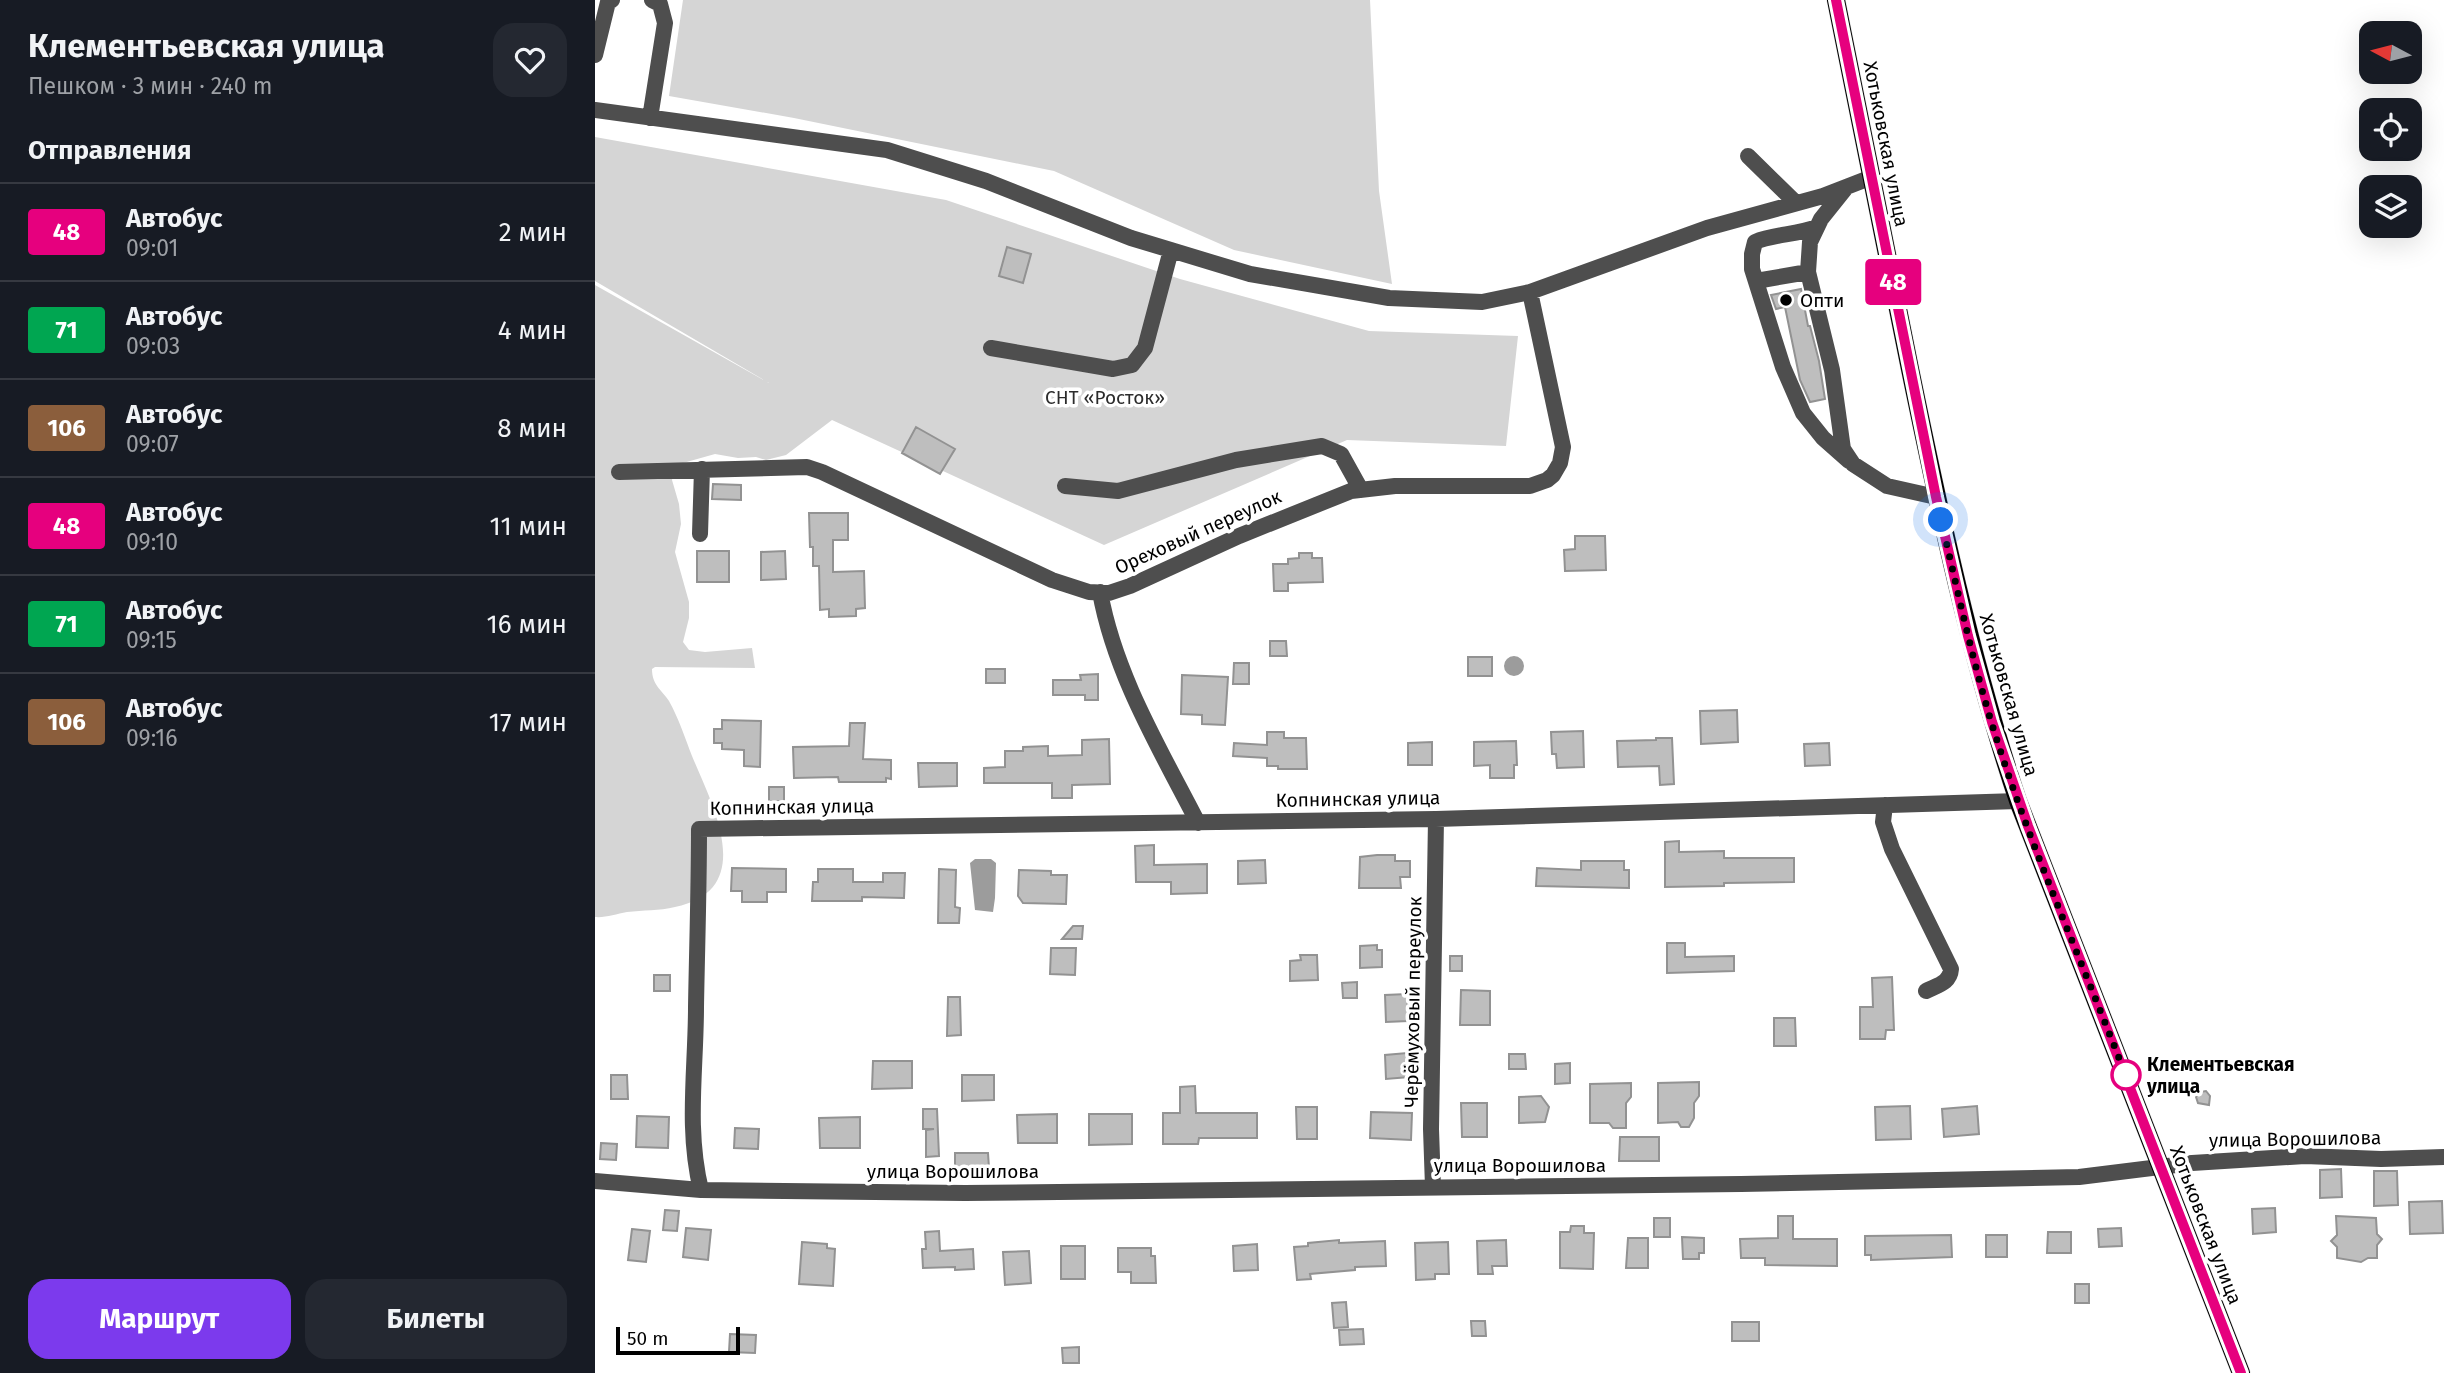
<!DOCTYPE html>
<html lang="ru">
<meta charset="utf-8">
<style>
:root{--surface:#171b24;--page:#242831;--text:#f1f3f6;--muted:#9ea1a6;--line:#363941;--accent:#7c3aed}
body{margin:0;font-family:"Fira Sans",sans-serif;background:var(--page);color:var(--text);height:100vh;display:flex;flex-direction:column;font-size:26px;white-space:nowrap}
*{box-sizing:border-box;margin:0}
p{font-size:23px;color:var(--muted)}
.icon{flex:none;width:38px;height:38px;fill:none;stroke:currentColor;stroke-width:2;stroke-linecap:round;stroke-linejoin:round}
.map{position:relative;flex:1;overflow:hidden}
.drawer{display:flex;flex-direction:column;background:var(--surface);width:595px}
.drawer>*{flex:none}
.badge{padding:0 14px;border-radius:5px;font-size:24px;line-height:46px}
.needle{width:46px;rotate:277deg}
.tools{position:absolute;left:1764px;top:21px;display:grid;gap:14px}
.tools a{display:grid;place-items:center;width:63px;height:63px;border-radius:14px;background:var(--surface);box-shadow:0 7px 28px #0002;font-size:35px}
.scale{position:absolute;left:21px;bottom:18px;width:124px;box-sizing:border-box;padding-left:7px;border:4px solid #000;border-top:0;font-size:19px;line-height:24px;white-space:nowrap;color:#000;-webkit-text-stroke:5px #fff;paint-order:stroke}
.you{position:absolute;width:35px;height:35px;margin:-18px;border:5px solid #fff;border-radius:50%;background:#1a73e8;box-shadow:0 0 0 10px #1a73e833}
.map>.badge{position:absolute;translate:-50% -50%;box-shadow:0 0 0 4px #fff}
h2{padding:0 28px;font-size:26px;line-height:63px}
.round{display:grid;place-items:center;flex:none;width:74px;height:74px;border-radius:21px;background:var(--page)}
.summary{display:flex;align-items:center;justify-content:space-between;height:119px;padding:0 28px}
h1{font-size:33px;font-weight:700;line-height:52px}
.action{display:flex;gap:14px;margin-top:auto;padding:14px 28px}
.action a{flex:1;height:80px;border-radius:21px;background:var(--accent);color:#fff;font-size:28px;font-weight:700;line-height:80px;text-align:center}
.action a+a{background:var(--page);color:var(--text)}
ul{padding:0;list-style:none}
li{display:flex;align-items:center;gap:21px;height:98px;padding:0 28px;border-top:2px solid var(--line)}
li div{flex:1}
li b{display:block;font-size:26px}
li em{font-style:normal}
li .badge{min-width:77px;font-weight:700;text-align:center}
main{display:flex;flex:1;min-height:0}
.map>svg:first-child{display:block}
.green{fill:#d5d5d5}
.water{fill:#9c9c9c}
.building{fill:#bebebe;stroke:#929292;stroke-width:2}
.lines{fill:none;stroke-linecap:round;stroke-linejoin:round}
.major-casing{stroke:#dbdbdb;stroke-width:19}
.minor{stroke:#4e4e4e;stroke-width:16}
.major{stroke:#000;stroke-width:18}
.line-casing{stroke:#fff;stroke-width:16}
.line{stroke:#e6007e;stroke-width:10}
.walk{stroke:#000;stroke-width:7;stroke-dasharray:0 12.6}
.poi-dot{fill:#000;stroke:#fff;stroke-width:2.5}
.stop-dot{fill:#fff;stroke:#e6007e;stroke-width:3.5}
.labels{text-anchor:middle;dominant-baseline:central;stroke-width:7;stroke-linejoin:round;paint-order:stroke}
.street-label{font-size:19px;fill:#000;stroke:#fff}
.poi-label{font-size:19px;fill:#000;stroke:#fff;text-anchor:start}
.park-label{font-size:19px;fill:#2c2c2c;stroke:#fff}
.stop-label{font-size:19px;font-weight:bold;fill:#000;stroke:#fff;text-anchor:start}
</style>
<main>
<section class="drawer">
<div class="summary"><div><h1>Клементьевская улица</h1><p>Пешком · 3 мин · 240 m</p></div><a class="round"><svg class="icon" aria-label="heart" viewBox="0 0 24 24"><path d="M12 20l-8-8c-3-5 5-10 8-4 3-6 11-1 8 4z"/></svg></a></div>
<h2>Отправления</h2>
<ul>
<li><span class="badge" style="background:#e6007e;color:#fff">48</span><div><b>Автобус</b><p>09:01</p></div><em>2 мин</em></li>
<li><span class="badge" style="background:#00a651;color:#fff">71</span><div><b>Автобус</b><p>09:03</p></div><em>4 мин</em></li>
<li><span class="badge" style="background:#8b5e3c;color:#fff">106</span><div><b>Автобус</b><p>09:07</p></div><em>8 мин</em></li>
<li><span class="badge" style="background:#e6007e;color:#fff">48</span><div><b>Автобус</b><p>09:10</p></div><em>11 мин</em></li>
<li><span class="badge" style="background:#00a651;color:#fff">71</span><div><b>Автобус</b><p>09:15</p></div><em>16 мин</em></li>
<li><span class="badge" style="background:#8b5e3c;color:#fff">106</span><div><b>Автобус</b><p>09:16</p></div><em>17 мин</em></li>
</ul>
<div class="action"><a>Маршрут</a><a>Билеты</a></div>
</section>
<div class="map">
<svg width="1849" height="1373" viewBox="0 0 1849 1373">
<rect width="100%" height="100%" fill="#fff"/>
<path class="green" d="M88 0H775L784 191 797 284 639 250 459 171 199 118 74 96Z
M0 137 351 200 585 279 774 331 923 336 911 446 752 440 509 545 237 420 191 455 171 460 161 457 143 458 120 454 88 463 79 471 77 480 84 504 86 524 80 552 94 602V618L88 642 94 650 110 652 157 648 160 668 60 667 57 669C57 685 66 689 74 701 84 719 90 738 97 756 118 806 163 890 80 907 64 911 48 910 32 912 21 914 10 918 0 917V285L174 383 0 281Z"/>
<path class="water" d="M909 666a10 10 0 1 1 20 0a10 10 0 1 1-20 0Z
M380 859H396L401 863 400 898 398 912 380 910 375 863Z"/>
<path class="building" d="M412 247 436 254 428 283 404 276Z
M1206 289 1213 326H1215L1224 361 1230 399 1215 402 1205 380 1190 307 1181 309 1176 295Z
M321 427 360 449 345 474 307 453Z
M118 484 146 485V500L117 499Z
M214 513H253V540H238V572L269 571 270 608 261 609V616L234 617V609L225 610 224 566H218V547H215Z
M980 536H1010L1011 570 970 571 969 550 980 549Z
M102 551H134V582H102Z
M190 551 191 579 166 580V552Z
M704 553H717V558H727L728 582 693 583V591H679L678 564H693V559L704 558Z
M675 641H691L692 656H675Z
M873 657H897V676H873Z
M639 663H654V684H638Z
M391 669H410V683H391Z
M503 674V700H490V695H458V680H486L485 675Z
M587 675 633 677 630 725 607 724V715L586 714Z
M1142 710 1143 742 1106 744 1105 711Z
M127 720 166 721 165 767 149 766V750L127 749V743H119V729H127Z
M255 723H270L268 759 296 760V779L291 778V782H244L243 777 199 778 198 747 254 746Z
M988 731 989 767 962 768 961 754H957L956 732Z
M672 732H689V738H711L712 769H683V766H672V758L638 756 639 743 672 745Z
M1061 738H1077L1079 784 1065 785 1064 766 1023 767 1022 741 1061 740Z
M514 739 515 784 477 785V798H457V783H389V768L410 767V751H428V747L453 746V756L487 755V740Z
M921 741 922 765H919V778H895V765L879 766V742Z
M837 742V765H813V743Z
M1234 743 1235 765 1210 766 1209 744Z
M323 763H362V786L324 787Z
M174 787H189V801H174Z
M1084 841V852L1129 851V858H1199V882L1129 883V886L1070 887V842Z
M559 845V865L612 864V893L576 894V882H541L540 846Z
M782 855H800V861H815V877H805L806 888H764L765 857Z
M670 860 671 883 643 884V861Z
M986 861H1029V870H1034V888L941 886 942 868 986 870Z
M137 868 191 869V892H172V902H147V891H136Z
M223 869H258V882H288V873H310L309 898 267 897V901H217L218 882H223Z
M344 869 361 870 360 907 365 908 364 923H343Z
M424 870 456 871V875H472L471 904 428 903 423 896Z
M478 926H488L487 939H467Z
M1072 943H1090V957L1139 956V971L1072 973Z
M782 945V950H787V967L765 968V946Z
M456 948H481L480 975 455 974Z
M705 955H722L723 980 695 981V961L706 960Z
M855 956H867V971H855Z
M59 975H75V991H59Z
M1297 977 1299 1030H1291L1290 1039H1265V1007H1278L1277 978Z
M762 982V998H748L747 983Z
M866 990 895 991V1025H865Z
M812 994 813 1021 791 1022 790 995Z
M353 997H365L366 1035 352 1036Z
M1179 1018H1200L1201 1046H1179Z
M812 1053 814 1077 791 1079 790 1055Z
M914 1054H930L931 1069H914Z
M278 1061H317V1088L277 1089Z
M975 1063V1083L960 1084V1064Z
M16 1075H32L33 1099H16Z
M367 1075H399V1100L367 1101Z
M1104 1082V1096L1099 1103V1118L1094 1127H1086L1083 1122 1063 1123V1083Z
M1036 1083V1097L1031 1103V1128H1018L1014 1123H995V1084Z
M600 1086 601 1113H662V1138H604L603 1144H568V1113H585V1087Z
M1611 1091 1615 1096 1614 1105 1603 1103 1601 1097 1605 1092Z
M946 1096 954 1107 950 1122 924 1123V1097Z
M866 1103H892V1137H867Z
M1315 1106 1316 1139 1281 1140 1280 1107Z
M1382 1106 1384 1134 1349 1137 1347 1109Z
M701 1107H722V1139H702Z
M328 1109H342L344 1156 331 1157V1130L339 1129H328Z
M776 1112 817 1113 816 1140 775 1138Z
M462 1114V1143H423L422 1115Z
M494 1114H537V1144L494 1145Z
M42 1116 74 1117 73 1148 41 1147Z
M265 1117V1148H225L224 1118Z
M140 1128 164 1129 163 1149 139 1148Z
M1025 1137H1064V1161H1024Z
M6 1143 22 1144 21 1160 5 1159Z
M360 1153H393L394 1168H360Z
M1746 1169 1747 1197 1725 1198V1170Z
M1779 1171H1802L1803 1205 1779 1206Z
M1847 1201 1848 1233 1815 1234 1814 1202Z
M1680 1208 1681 1232 1658 1234 1657 1209Z
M70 1210 84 1211 82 1231 68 1230Z
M1183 1216H1198V1239H1242V1266L1170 1265V1258H1146L1145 1239 1183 1238Z
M1741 1216 1781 1218 1782 1234 1787 1239 1782 1245V1258H1773L1766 1262 1742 1258V1247L1736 1241 1742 1235Z
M1059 1218H1075V1237H1059Z
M976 1226H989V1233H999L998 1269 965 1268V1232H975Z
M91 1228 116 1230 113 1260 88 1257Z
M1526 1228 1527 1246 1504 1247 1503 1229Z
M37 1229 55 1231 51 1262 33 1260Z
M344 1231 345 1251 378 1249 379 1269 360 1270V1267L328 1268 327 1249H331L330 1232Z
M1453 1232H1476V1253H1452Z
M1356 1235 1357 1257 1276 1260V1255H1270V1236Z
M1391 1235H1412V1257H1391Z
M1087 1237 1109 1238V1253H1104V1259H1088Z
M1033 1238H1053V1268H1031Z
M744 1240V1243L790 1241 791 1266 760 1267V1270L715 1274 716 1279 702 1280 699 1247 713 1246V1243Z
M911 1240 912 1266H897L898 1274H883L882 1241Z
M207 1242 232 1244V1248L240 1249 238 1286 204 1284Z
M853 1242 854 1274H840V1279L821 1280 820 1243Z
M662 1244 663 1270 639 1271 638 1246Z
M466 1246H490V1279H466Z
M523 1248H556V1256H560L561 1283H536V1272H523Z
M434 1251 436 1283 410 1285 408 1252Z
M1480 1284H1494V1303H1480Z
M751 1302 753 1327 739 1328 737 1303Z
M876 1321H890L891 1336H877Z
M1137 1322H1164V1341H1137Z
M768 1329 769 1344 745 1345 744 1330Z
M135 1334 161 1335 160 1353 134 1352Z
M484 1347V1363H468L467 1348Z"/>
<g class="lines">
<g class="major-casing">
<path id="major" d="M1241 0C1266 123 1290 246 1315 369 1345 515 1376 660 1423 801L1646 1373"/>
</g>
<path class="minor" d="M0 55 13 2 17 0
M0 110 292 150 391 181 536 238 655 274 794 298 887 302 935 292 1112 228 1228 196 1277 177
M55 118 70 23 65 4 57 0
M1153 156 1201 203
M1250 189 1226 219 1215 242 1213 272 1237 370 1248 449 1258 464 1292 486 1341 497
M1222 227C1202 235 1179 234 1160 242L1157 254V269L1188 367 1208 413 1228 438 1254 461
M1161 281 1213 272
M396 348 518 369 537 365 550 348 576 250
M24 472 212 467 227 472 457 580 494 592 514 593 535 586 644 536 756 491 800 486H935L952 480 958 475 965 463 968 447 935 292
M470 486 523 491 641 460 727 446 746 454 766 490
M105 534 107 469
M505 592C520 675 565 749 603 823
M1290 805 1288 822 1297 849 1356 969C1355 983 1343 985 1331 991
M0 1181 106 1190 370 1193 1146 1184 1484 1177 1597 1163 1710 1156 1786 1159 1849 1157
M838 1187 836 1129 841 819
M106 1190C91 1129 101 1069 101 1007 102 948 104 889 104 829L841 819 1423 801"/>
<use href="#major" class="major"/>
</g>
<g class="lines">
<g class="line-casing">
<path id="line" d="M1241 0 1341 497 1373 636 1397 722 1433 826 1646 1373"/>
</g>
<use href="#line" class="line"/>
<path class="walk" d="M1346 520C1362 587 1376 655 1396 721 1433 843 1487 960 1532 1079L1531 1075"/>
</g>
<circle class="poi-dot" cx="1191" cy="300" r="7"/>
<circle class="stop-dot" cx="1531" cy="1075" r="14"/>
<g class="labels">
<g class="street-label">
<text transform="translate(1291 144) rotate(79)">Хотьковская улица</text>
<text transform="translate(603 532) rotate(-24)">Ореховый переулок</text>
<text transform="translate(1414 695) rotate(74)">Хотьковская улица</text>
<text transform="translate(763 799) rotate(-1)">Копнинская улица</text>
<text transform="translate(197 807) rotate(-1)">Копнинская улица</text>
<text transform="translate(818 1002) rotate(-89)">Черёмуховый переулок</text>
<text transform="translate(1700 1139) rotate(-1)">улица Ворошилова</text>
<text x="925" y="1165">улица Ворошилова</text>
<text x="358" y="1171">улица Ворошилова</text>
<text transform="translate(1611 1225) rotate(69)">Хотьковская улица</text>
</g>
<g class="poi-label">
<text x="1205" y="300">Опти</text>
</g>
<g class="park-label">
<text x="510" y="397">СНТ «Росток»</text>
</g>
<g class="stop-label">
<text x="1552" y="1064">Клементьевская<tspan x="1552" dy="22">улица</tspan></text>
</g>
</g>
</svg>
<div class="tools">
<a><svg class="needle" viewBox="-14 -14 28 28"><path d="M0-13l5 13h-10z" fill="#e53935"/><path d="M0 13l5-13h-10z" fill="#9ea1a6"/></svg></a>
<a><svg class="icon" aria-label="locate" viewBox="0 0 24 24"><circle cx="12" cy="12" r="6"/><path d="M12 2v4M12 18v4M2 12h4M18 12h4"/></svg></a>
<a><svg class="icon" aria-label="layers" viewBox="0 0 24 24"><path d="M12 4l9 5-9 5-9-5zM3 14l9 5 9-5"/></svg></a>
</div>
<div class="scale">50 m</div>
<div class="you" style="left:1346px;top:520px"></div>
<b class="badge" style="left:1298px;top:282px;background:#e6007e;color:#fff">48</b>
</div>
</main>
